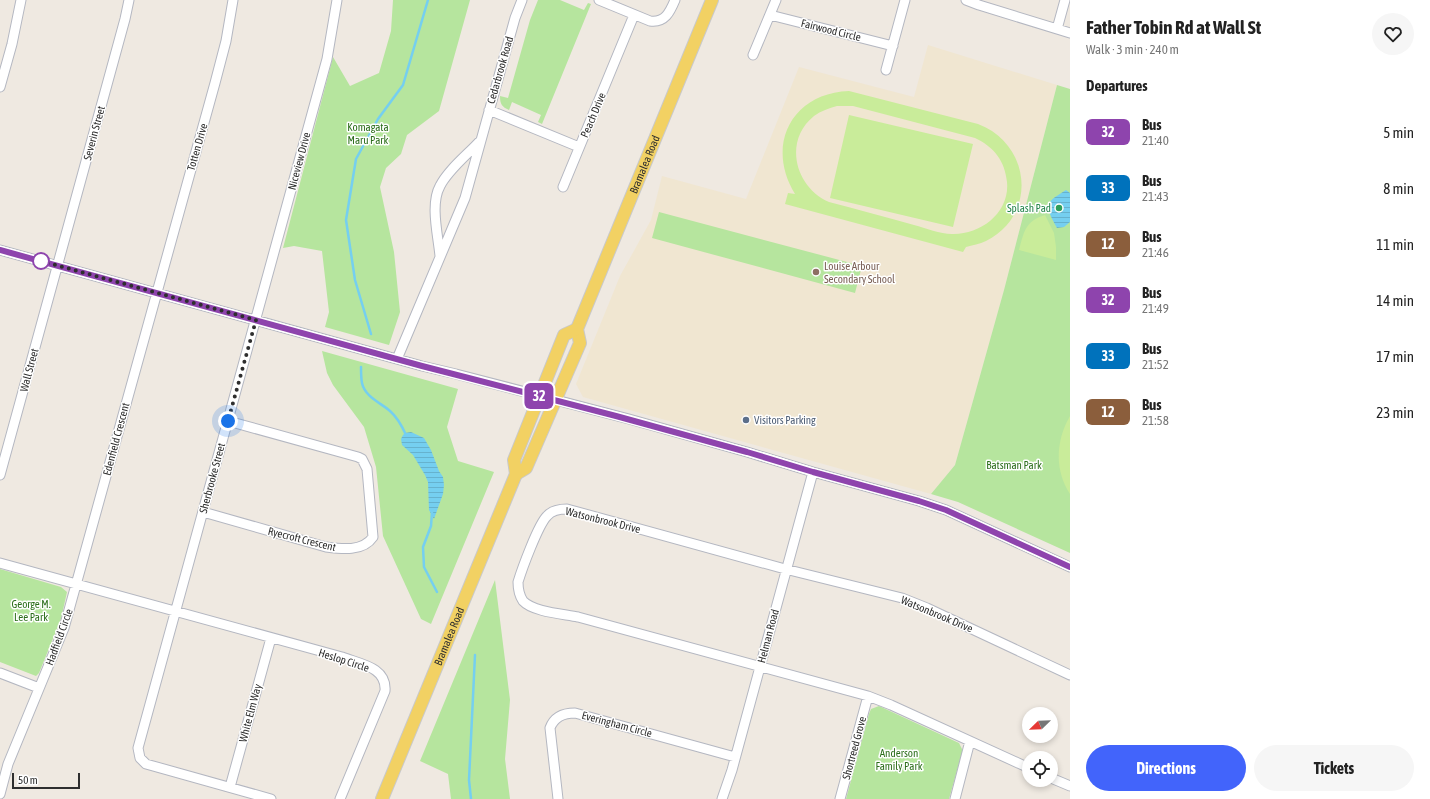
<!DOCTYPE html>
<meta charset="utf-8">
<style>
:root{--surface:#fff;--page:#f6f6f6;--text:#222;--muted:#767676;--accent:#4264fb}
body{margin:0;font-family:"Asap Condensed",sans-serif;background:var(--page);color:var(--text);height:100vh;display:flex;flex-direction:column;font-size:15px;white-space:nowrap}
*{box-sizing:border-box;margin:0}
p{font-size:13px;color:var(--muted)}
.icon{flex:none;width:22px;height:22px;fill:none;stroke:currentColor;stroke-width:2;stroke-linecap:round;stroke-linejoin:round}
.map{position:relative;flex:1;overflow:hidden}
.panel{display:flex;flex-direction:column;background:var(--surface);width:360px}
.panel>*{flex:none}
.badge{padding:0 8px;border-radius:6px;font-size:14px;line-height:26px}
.needle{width:26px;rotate:247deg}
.fabs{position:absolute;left:1022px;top:707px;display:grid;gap:8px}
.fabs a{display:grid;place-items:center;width:36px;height:36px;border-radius:50%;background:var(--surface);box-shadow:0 2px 6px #0003;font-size:20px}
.scale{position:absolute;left:12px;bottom:10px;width:68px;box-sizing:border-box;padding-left:4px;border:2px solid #2e2e2e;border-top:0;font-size:11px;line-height:14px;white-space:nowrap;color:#2e2e2e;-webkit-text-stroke:3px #fff;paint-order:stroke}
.you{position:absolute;width:20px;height:20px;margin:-10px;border:3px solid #fff;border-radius:50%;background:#1a73e8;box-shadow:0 0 0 6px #1a73e833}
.map>.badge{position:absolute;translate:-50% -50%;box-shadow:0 0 0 2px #fff}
h2{padding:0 16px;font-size:15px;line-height:36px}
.round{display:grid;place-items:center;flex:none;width:42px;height:42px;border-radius:21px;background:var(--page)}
.summary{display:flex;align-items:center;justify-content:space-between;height:68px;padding:0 16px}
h1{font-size:19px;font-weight:700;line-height:30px}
.cta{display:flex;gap:8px;margin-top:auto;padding:8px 16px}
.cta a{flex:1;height:46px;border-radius:24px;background:var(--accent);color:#fff;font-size:16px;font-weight:700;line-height:46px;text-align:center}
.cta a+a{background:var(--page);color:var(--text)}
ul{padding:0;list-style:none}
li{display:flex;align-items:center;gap:12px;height:56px;padding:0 16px}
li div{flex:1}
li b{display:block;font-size:15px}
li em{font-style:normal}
li .badge{min-width:44px;font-weight:700;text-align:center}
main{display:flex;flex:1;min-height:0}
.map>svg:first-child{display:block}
.education{fill:#f0e6d1}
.park{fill:#b6e59e}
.pitch{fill:#c9ec9a;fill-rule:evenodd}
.water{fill:url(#water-rules)}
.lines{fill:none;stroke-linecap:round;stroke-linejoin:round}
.stream{stroke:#75cff0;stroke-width:2.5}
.minor-casing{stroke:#b4b7c1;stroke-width:11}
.major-casing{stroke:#c9c9c9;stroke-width:14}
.minor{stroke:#fff;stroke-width:9}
.major{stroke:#f2d163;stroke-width:12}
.line-casing{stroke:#fff;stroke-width:9}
.line{stroke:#8e44ad;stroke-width:6}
.walk{stroke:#2e2e2e;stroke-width:4;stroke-dasharray:0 7.2}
.leisure-dot{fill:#2e9e5b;stroke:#fff;stroke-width:1.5}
.stop-dot{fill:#fff;stroke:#8e44ad;stroke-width:2}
.education-dot{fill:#8d6e63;stroke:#fff;stroke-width:1.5}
.service-dot{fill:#5c6f8a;stroke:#fff;stroke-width:1.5}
.labels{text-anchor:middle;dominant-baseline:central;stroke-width:3;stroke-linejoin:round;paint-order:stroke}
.street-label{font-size:11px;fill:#2e2e2e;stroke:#fff}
.park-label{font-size:11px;fill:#2c6e1b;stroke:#fff}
.leisure-label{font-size:11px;fill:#27864d;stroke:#fff;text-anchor:end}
.education-label{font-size:11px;fill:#785e54;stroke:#fff;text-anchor:start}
.service-label{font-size:11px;fill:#4e5e75;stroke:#fff;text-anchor:start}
</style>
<main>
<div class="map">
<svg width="1070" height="799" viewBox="0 0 1070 799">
<defs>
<pattern id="water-rules" width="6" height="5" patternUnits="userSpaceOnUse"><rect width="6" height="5" fill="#75cff0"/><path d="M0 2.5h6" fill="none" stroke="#66b2ce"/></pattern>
</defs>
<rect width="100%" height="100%" fill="#efe9e1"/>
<path class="education" d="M928 45 1057 85 1004 290 955 465 931 494 583 397 576 384 620 276 651 220 662 176 746 199 799 67 914 97Z"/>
<path class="park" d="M393 0H470L439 111 407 135 401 154 386 168 380 187 394 252 400 312 389 345 325 327 329 312 322 251 294 246 283 248 333 57 350 86 379 73 391 31Z
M538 0H560L584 10 588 3 591 4 542 124 538 122 541 115 512 102 509 110C502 107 500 104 500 96L508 98 530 20Z
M1057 85 1070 89V553L958 502 931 494 955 465 1004 290Z
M659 212 862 266 855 293 652 238Z
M322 351 458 389 447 427 458 461 494 472 431 624 421 619 383 536 376 467 364 427 333 385 327 373Z
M0 569 61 587 67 592 61 619 39 673 36 676 0 662Z
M495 580 510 700 505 759 510 799H451L448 774 420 761Z
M879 706 959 743 962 749V753L949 799H846L869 714 871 709Z"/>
<path class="pitch" d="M849 91 978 124C1031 144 1038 215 986 241 980 244 972 245 966 247L963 252 785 204 788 193 795 194C765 145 792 93 849 91ZM837 106H853L975 138C994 147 1005 161 1007 182 1010 213 980 235 952 234 940 234 926 228 914 225 885 217 857 209 829 202 795 187 783 141 814 116 821 111 829 108 837 106Z
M849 115 973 144 953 227 830 198Z
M1045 215 1054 233 1056 247V260L1019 250C1024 232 1025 221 1045 215Z
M1070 416V494C1054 470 1056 440 1070 416Z"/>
<path class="water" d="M1066 190 1070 193V222L1064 227 1057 228C1045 205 1043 204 1066 190Z
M411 432 424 438 431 450 439 471 443 477 444 485 443 494 434 519 429 510 428 482 425 475 413 455 402 445 401 439 403 435 405 433Z"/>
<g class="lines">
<path class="stream" d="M371 334 355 280 346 220 356 159 378 119 403 85 428 0
M361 367C361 372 361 378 362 383 365 397 381 403 390 411 398 418 402 426 406 435
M432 512 431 526 423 547 424 567 437 592
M471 799 469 780 475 655"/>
<g class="minor-casing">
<path id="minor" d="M599 0 650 21C665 23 670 12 675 0
M966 0 979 5 1070 33
M770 15 893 46
M1057 29 1065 0
M753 55 776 0
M886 70 905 0
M0 87 12 44 21 0
M489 110 579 147
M563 187 634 15
M0 250 422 366 456 374 629 419 747 452 813 472 919 501 946 510 1070 567
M440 256C438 235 430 204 440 186 448 170 467 155 479 142
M397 359 465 198 515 18 522 0
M0 475 125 19 129 0
M203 512 326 547C341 549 363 552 373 537L367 469 362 459 358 457 228 421
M0 563 342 657C360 664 387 667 385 691L340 799
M0 673 39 688
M1029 768 891 705 868 696 578 617C564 614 533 612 523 601 519 595 518 589 518 582 522 569 538 525 547 516 552 510 559 509 567 509L785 569 902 598 927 608 1070 675
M1051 778 1070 786
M230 787 271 638
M0 794 8 764 64 628 215 83 226 41 233 0
M271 799 146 764 140 758 138 748 327 59 337 0
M558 799 550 728C554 717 564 713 575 713L735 757
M722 799 732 770 813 472
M840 799 868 696
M955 799 970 741"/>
</g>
<g class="major-casing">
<g id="major">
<path id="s1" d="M516 474 526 468 580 343 577 329 712 0"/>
<path id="s2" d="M382 799 516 474 514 460 564 335 577 329"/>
</g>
</g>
<use href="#minor" class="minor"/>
<use href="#major" class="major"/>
</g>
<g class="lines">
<g class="line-casing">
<path id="line" d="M0 250 422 366 616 416 747 452 813 472 919 501 946 510 1070 567"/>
</g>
<use href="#line" class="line"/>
<path class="walk" d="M41 261 256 320 228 421"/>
</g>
<circle class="leisure-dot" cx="1059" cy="208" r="4"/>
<circle class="stop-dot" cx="41" cy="261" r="8"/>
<circle class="education-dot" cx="816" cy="272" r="4"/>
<circle class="service-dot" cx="746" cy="420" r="4"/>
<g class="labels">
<g class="street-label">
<text transform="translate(831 30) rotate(14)">Fairwood Circle</text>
<text transform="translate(500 70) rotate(-74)">Cedarbrook Road</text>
<text transform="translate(593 115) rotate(-67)">Peach Drive</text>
<text transform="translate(94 133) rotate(-75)">Severin Street</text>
<text transform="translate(197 147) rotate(-74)">Totten Drive</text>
<text transform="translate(299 161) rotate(-75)">Niceview Drive</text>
<text stroke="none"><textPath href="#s1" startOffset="340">Bramalea Road</textPath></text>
<text transform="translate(29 370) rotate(-75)">Wall Street</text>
<text transform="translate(116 439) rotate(-75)">Edenfield Crescent</text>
<text transform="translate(212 478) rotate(-75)">Sherbrooke Street</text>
<text transform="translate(603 520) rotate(14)">Watsonbrook Drive</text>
<text transform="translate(302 539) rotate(14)">Ryecroft Crescent</text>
<text transform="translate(937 614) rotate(23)">Watsonbrook Drive</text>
<text transform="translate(768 636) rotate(-75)">Helman Road</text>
<text transform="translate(59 637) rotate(-70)">Hadfield Circle</text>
<text stroke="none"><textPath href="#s2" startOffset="176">Bramalea Road</textPath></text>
<text transform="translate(344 660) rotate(18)">Heslop Circle</text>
<text transform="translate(250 713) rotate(-75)">White Elm Way</text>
<text transform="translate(617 724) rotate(15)">Everingham Circle</text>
<text transform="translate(854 748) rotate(-75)">Shortreed Grove</text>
</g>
<g class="park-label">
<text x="368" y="127">Komagata<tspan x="368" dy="13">Maru Park</tspan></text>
<text x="1014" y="465">Batsman Park</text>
<text x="31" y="604">George M.<tspan x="31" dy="13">Lee Park</tspan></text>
<text x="899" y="753">Anderson<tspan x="899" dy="13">Family Park</tspan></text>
</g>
<g class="leisure-label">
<text x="1051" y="208">Splash Pad</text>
</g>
<g class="education-label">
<text x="824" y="266">Louise Arbour<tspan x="824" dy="13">Secondary School</tspan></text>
</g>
<g class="service-label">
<text x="754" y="420">Visitors Parking</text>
</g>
</g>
</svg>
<div class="fabs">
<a><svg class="needle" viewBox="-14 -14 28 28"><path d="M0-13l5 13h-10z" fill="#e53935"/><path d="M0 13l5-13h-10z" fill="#767676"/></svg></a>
<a><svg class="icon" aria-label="locate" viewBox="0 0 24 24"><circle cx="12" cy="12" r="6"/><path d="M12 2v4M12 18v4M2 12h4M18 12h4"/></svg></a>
</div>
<div class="scale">50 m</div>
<div class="you" style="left:228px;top:421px"></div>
<b class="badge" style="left:539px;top:396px;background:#8e44ad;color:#fff">32</b>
</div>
<section class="panel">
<div class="summary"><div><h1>Father Tobin Rd at Wall St</h1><p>Walk · 3 min · 240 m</p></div><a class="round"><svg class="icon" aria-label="heart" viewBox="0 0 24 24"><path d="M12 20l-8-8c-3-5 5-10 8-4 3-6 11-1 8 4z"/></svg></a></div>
<h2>Departures</h2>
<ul>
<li><span class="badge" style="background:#8e44ad;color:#fff">32</span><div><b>Bus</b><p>21:40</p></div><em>5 min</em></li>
<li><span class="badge" style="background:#0072bc;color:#fff">33</span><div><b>Bus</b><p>21:43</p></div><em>8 min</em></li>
<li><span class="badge" style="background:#8b5e3c;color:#fff">12</span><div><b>Bus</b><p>21:46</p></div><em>11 min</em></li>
<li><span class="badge" style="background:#8e44ad;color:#fff">32</span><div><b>Bus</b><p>21:49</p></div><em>14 min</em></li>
<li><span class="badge" style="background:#0072bc;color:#fff">33</span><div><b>Bus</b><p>21:52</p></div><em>17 min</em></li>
<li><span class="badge" style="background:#8b5e3c;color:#fff">12</span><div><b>Bus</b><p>21:58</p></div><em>23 min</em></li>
</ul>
<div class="cta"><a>Directions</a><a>Tickets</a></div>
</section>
</main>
